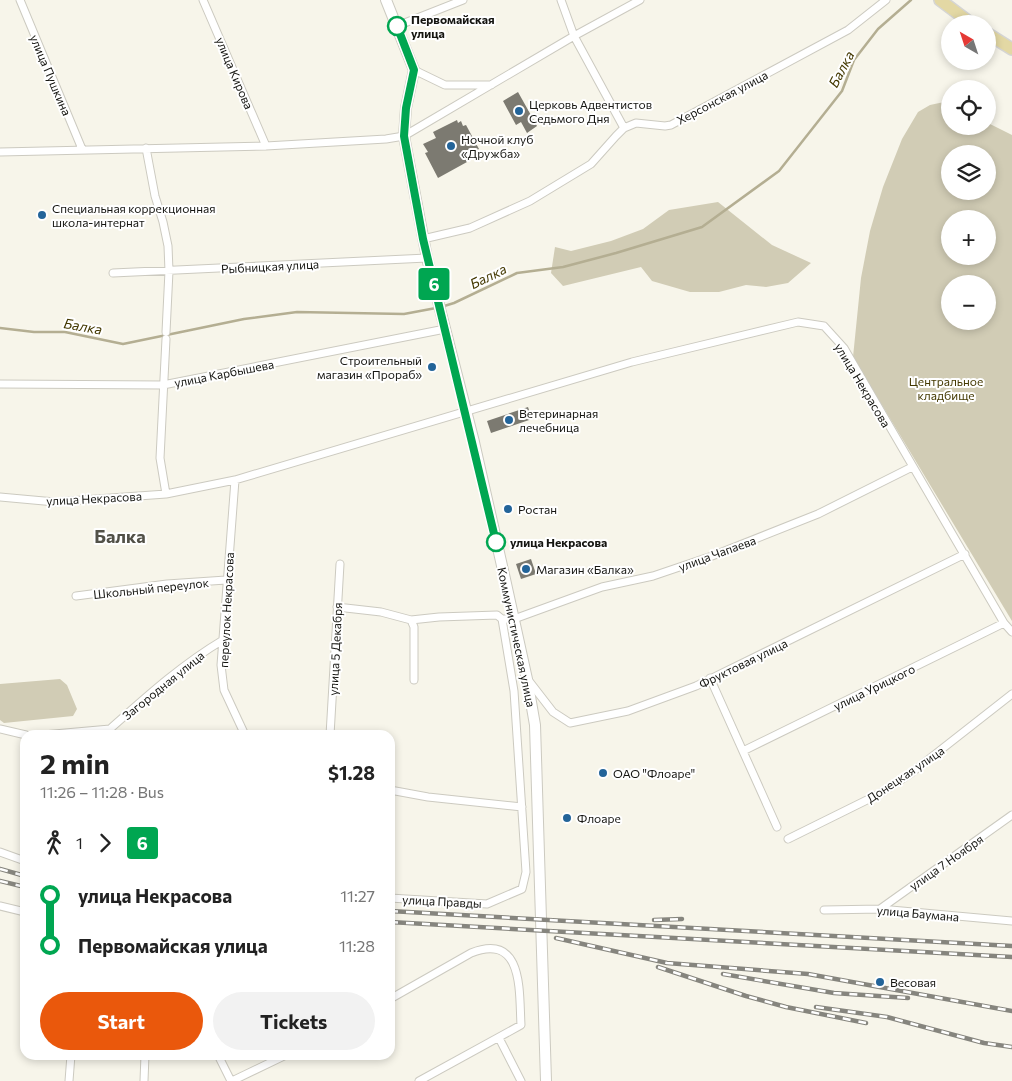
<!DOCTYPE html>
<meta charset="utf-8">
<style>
:root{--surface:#fff;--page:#f2f2f2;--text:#222;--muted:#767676;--accent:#ea580c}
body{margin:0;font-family:Commissioner,sans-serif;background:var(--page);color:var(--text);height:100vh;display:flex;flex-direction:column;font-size:19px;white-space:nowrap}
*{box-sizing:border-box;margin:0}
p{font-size:16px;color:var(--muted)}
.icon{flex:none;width:28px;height:28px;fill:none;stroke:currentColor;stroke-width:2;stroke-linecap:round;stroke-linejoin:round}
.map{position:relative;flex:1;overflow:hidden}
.side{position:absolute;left:20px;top:730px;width:375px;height:330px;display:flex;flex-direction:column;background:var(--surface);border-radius:15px;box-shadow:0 2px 8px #0003}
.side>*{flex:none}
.badge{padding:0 10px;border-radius:4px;font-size:18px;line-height:32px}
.needle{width:32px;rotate:321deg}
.fabs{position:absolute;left:941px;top:15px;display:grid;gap:10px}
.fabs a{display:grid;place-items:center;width:55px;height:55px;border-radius:50%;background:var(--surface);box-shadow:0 2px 8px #0003;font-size:25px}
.map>.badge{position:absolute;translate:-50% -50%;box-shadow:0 0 0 2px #fff}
.legs{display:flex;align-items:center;gap:8px;height:55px;padding:0 20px;font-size:16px}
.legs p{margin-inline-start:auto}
.overview{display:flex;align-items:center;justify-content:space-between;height:85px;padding:0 20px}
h1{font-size:28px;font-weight:700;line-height:38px}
.cta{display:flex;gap:10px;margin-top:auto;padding:10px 20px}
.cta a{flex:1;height:58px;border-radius:30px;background:var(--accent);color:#fff;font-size:20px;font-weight:700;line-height:58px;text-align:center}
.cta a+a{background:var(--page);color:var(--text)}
ul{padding:0 20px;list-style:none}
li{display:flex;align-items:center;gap:18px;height:50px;font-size:19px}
li i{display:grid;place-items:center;width:8px;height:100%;margin:0 6px;background:currentColor}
li i::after{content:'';width:12px;height:12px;margin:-6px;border:4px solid;border-radius:50%;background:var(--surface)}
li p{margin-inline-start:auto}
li:first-child i{background:linear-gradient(#0000 50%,currentColor 0)}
li:last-child i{background:linear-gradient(currentColor 50%,#0000 0)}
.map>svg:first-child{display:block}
.green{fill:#d1ccb5;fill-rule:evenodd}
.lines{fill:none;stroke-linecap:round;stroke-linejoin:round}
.stream{stroke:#b4ae92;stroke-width:2.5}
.building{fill:#7c7a71}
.minor-casing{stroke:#cccac0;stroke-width:9}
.secondary-casing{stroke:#cccac0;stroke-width:12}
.primary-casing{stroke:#d5d5d4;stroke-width:14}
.minor{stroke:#fff;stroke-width:7}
.secondary{stroke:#fff;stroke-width:10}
.primary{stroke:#e3d8a4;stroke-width:11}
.rail-casing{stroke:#86857e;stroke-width:4.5}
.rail{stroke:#fff;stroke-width:2.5;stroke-dasharray:8;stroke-linecap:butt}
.line-1-casing{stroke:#fff;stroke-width:11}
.line-1{stroke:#00a651;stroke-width:8}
.stop-1-dot{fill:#fff;stroke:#00a651;stroke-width:2.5}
.poi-dot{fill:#236499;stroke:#fff;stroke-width:2}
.labels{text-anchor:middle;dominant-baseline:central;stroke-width:4;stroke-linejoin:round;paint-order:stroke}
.stop-label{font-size:12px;font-weight:bold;fill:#151511;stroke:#fff;text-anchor:start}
.street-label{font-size:12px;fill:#151511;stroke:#fff}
.poi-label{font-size:12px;fill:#151511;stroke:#fff;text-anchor:start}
.park-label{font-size:12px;fill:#443902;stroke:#fff}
.water-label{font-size:14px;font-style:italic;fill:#433801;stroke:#fff}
.district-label{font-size:18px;font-weight:bold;fill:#525148;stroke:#fff}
</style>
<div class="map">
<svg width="1012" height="1081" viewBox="0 0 1012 1081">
<rect width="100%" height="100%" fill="#f7f5ea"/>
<path class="green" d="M944 102 950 104V126H988V123L1012 135V621L853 357 861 278 870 231 883 187 902 139 918 112 930 105ZM950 154H988V191H950ZM950 219H988V256H950ZM950 284H988V321H950Z
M718 202 772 245 811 263 788 283 766 287 746 285 719 292H690L652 281 641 267 563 286 551 273 555 247 571 251 611 241 643 229 669 210Z
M60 679 67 685 77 709 73 716 4 723 0 720V684Z"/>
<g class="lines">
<path class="stream" d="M441 307 454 303 517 273 563 267 616 253 702 227 779 171 842 91 854 60 878 29 911 0
M0 328 34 332H65L123 344 244 319 297 312 404 314 436 308"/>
</g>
<path class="building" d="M518 92 537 126 527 133 521 122 516 125 503 101Z
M457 120 458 123 461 121 463 126 466 125 479 149 464 156 467 162 438 178 425 153 428 152 423 144 436 138 433 132Z
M528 407 532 419 491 433 487 421Z
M531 559 536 574 521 579 516 564Z"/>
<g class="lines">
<g class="minor-casing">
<path id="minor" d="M20 0 82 149
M203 0 266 146
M561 0 574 36 624 128
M397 26 463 0
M414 70 445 85H491
M146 148 155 196 163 222 168 246 169 271 166 332
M0 152 266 146 386 139 404 136 574 36 640 0
M423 239 470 228 530 201 591 164 616 136 624 128 636 123 665 126 671 125 848 30 886 0
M113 273 427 258
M166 339 160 458 166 494
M0 384 163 385 445 329
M235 480 221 665 224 690 245 735
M0 497 55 502 166 494 235 480 632 362 798 322 824 326 844 348 1004 623 1012 632
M76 596 167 584 226 580
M337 607 381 612 411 620 414 627V680
M411 620 439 617 497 615 502 619
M710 678 777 827
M529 681 553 712 570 723 628 711 696 686 965 554
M0 729 26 735
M43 735 110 729
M109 735 110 729C146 697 181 665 223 640
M330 735 340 564
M743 751 1004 623
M390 790 428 797 522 807
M788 839 879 794 910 774 1012 694
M0 852 25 861
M390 898 487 904 522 889 526 872 514 691 502 619H514L602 587 653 576 712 556 818 514 912 467
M0 906 25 912
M880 909 1012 815
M824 910 880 909 1012 921
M390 999 471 953C524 932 519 992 521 1025L419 1081
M499 1038 521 1081
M218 1055 231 1081
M69 1081 71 1055
M144 1081 145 1055
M232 1081 286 1055"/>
</g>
<g class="secondary-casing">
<path id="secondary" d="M386 0 414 70 406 108 404 136 427 258 474 442 505 579 527 679 535 725 546 1081"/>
</g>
<g class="primary-casing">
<path id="primary" d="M940 0 972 24
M988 34 1012 49"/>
</g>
<use href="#minor" class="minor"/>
<use href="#secondary" class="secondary"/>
<use href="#primary" class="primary"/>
<g class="rail-casing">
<path id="rail" d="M0 869 25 876
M0 881 25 887
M390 911 1012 946
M654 920 682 919
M390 922 1012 957
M556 938 667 963 808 974 1012 1011
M658 967 746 996 786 1007 866 1023
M723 974 834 993 908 998
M816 1007 887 1017 984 1043 1012 1047"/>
</g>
<use href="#rail" class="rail"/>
</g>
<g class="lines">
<g class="line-1-casing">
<path id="line-1" d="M397 26 414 70 406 108 404 136 423 239 496 542"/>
</g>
<use href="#line-1" class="line-1"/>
</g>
<g class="stop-1-dot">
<circle cx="397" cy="26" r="9"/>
<circle cx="496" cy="542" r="9"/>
</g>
<g class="poi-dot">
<circle cx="519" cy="111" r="5"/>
<circle cx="451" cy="146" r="5"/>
<circle cx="42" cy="215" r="5"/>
<circle cx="432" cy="367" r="5"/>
<circle cx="509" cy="420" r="5"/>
<circle cx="508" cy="509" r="5"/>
<circle cx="526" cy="569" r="5"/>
<circle cx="603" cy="773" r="5"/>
<circle cx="567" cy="818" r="5"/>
<circle cx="880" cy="982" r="5"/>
</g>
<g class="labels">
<g class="stop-label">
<text x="411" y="19">Первомайская<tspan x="411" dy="14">улица</tspan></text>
<text x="510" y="542">улица Некрасова</text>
</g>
<g class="street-label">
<text transform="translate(235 73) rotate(67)">улица Кирова</text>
<text transform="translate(51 75) rotate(67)">улица Пушкина</text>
<text transform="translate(722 97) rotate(-28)">Херсонская улица</text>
<text transform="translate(270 266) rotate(-3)">Рыбницкая улица</text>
<text transform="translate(224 373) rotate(-11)">улица Карбышева</text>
<text transform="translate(863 385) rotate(59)">улица Некрасова</text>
<text transform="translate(94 498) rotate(-3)">улица Некрасова</text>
<text transform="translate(717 553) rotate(-20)">улица Чапаева</text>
<text transform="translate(151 588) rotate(-6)">Школьный переулок</text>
<text transform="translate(226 610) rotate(-87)">переулок Некрасова</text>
<text transform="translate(517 637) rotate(78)">Коммунистическая улица</text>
<text transform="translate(335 649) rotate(-87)">улица 5 Декабря</text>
<text transform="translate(743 663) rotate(-26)">Фруктовая улица</text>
<text transform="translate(163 685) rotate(-39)">Загородная улица</text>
<text transform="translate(874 687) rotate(-26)">улица Урицкого</text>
<text transform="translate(905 774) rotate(-34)">Донецкая улица</text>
<text transform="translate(946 862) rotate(-35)">улица 7 Ноября</text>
<text transform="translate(442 901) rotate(3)">улица Правды</text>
<text transform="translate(918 913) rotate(5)">улица Баумана</text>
</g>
<g class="poi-label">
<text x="529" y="104">Церковь Адвентистов<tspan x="529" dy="14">Седьмого Дня</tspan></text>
<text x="461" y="139">Ночной клуб<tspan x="461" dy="14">«Дружба»</tspan></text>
<text x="52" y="208">Специальная коррекционная<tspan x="52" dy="14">школа-интернат</tspan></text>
<text x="422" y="360" text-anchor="end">Строительный<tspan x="422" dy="14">магазин «Прораб»</tspan></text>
<text x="519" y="413">Ветеринарная<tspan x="519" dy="14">лечебница</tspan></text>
<text x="518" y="509">Ростан</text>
<text x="536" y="569">Магазин «Балка»</text>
<text x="613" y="773">ОАО "Флоаре"</text>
<text x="577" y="818">Флоаре</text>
<text x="890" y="982">Весовая</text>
</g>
<g class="park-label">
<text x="946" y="381">Центральное<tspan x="946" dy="14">кладбище</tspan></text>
</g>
<g class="water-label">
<text transform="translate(841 69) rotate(-62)">Балка</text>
<text transform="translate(488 276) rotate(-26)">Балка</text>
<text transform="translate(83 326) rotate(10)">Балка</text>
</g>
<g class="district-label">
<text x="120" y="536">Балка</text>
</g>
</g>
</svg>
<div class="fabs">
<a><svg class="needle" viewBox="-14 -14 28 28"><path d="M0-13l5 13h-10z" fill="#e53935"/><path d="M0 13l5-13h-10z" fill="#767676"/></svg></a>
<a><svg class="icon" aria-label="locate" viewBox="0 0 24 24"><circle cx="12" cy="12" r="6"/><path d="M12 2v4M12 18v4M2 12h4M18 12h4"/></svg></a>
<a><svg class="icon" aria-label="layers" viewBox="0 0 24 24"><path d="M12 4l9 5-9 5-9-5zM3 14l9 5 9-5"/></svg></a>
<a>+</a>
<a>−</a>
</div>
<b class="badge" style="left:434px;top:284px;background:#00a651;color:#fff">6</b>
<section class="side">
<div class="overview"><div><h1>2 min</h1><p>11:26 – 11:28 · Bus</p></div><b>$1.28</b></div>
<div class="legs"><svg class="icon" aria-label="walk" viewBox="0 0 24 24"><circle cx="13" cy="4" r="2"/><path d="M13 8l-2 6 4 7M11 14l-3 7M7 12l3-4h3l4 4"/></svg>1<svg class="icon" aria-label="forward" viewBox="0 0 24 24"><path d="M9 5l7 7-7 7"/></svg><b class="badge" style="background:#00a651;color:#fff">6</b></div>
<ul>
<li><i style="color:#00a651"></i><b>улица Некрасова</b><p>11:27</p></li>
<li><i style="color:#00a651"></i><b>Первомайская улица</b><p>11:28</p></li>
</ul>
<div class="cta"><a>Start</a><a>Tickets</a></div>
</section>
</div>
